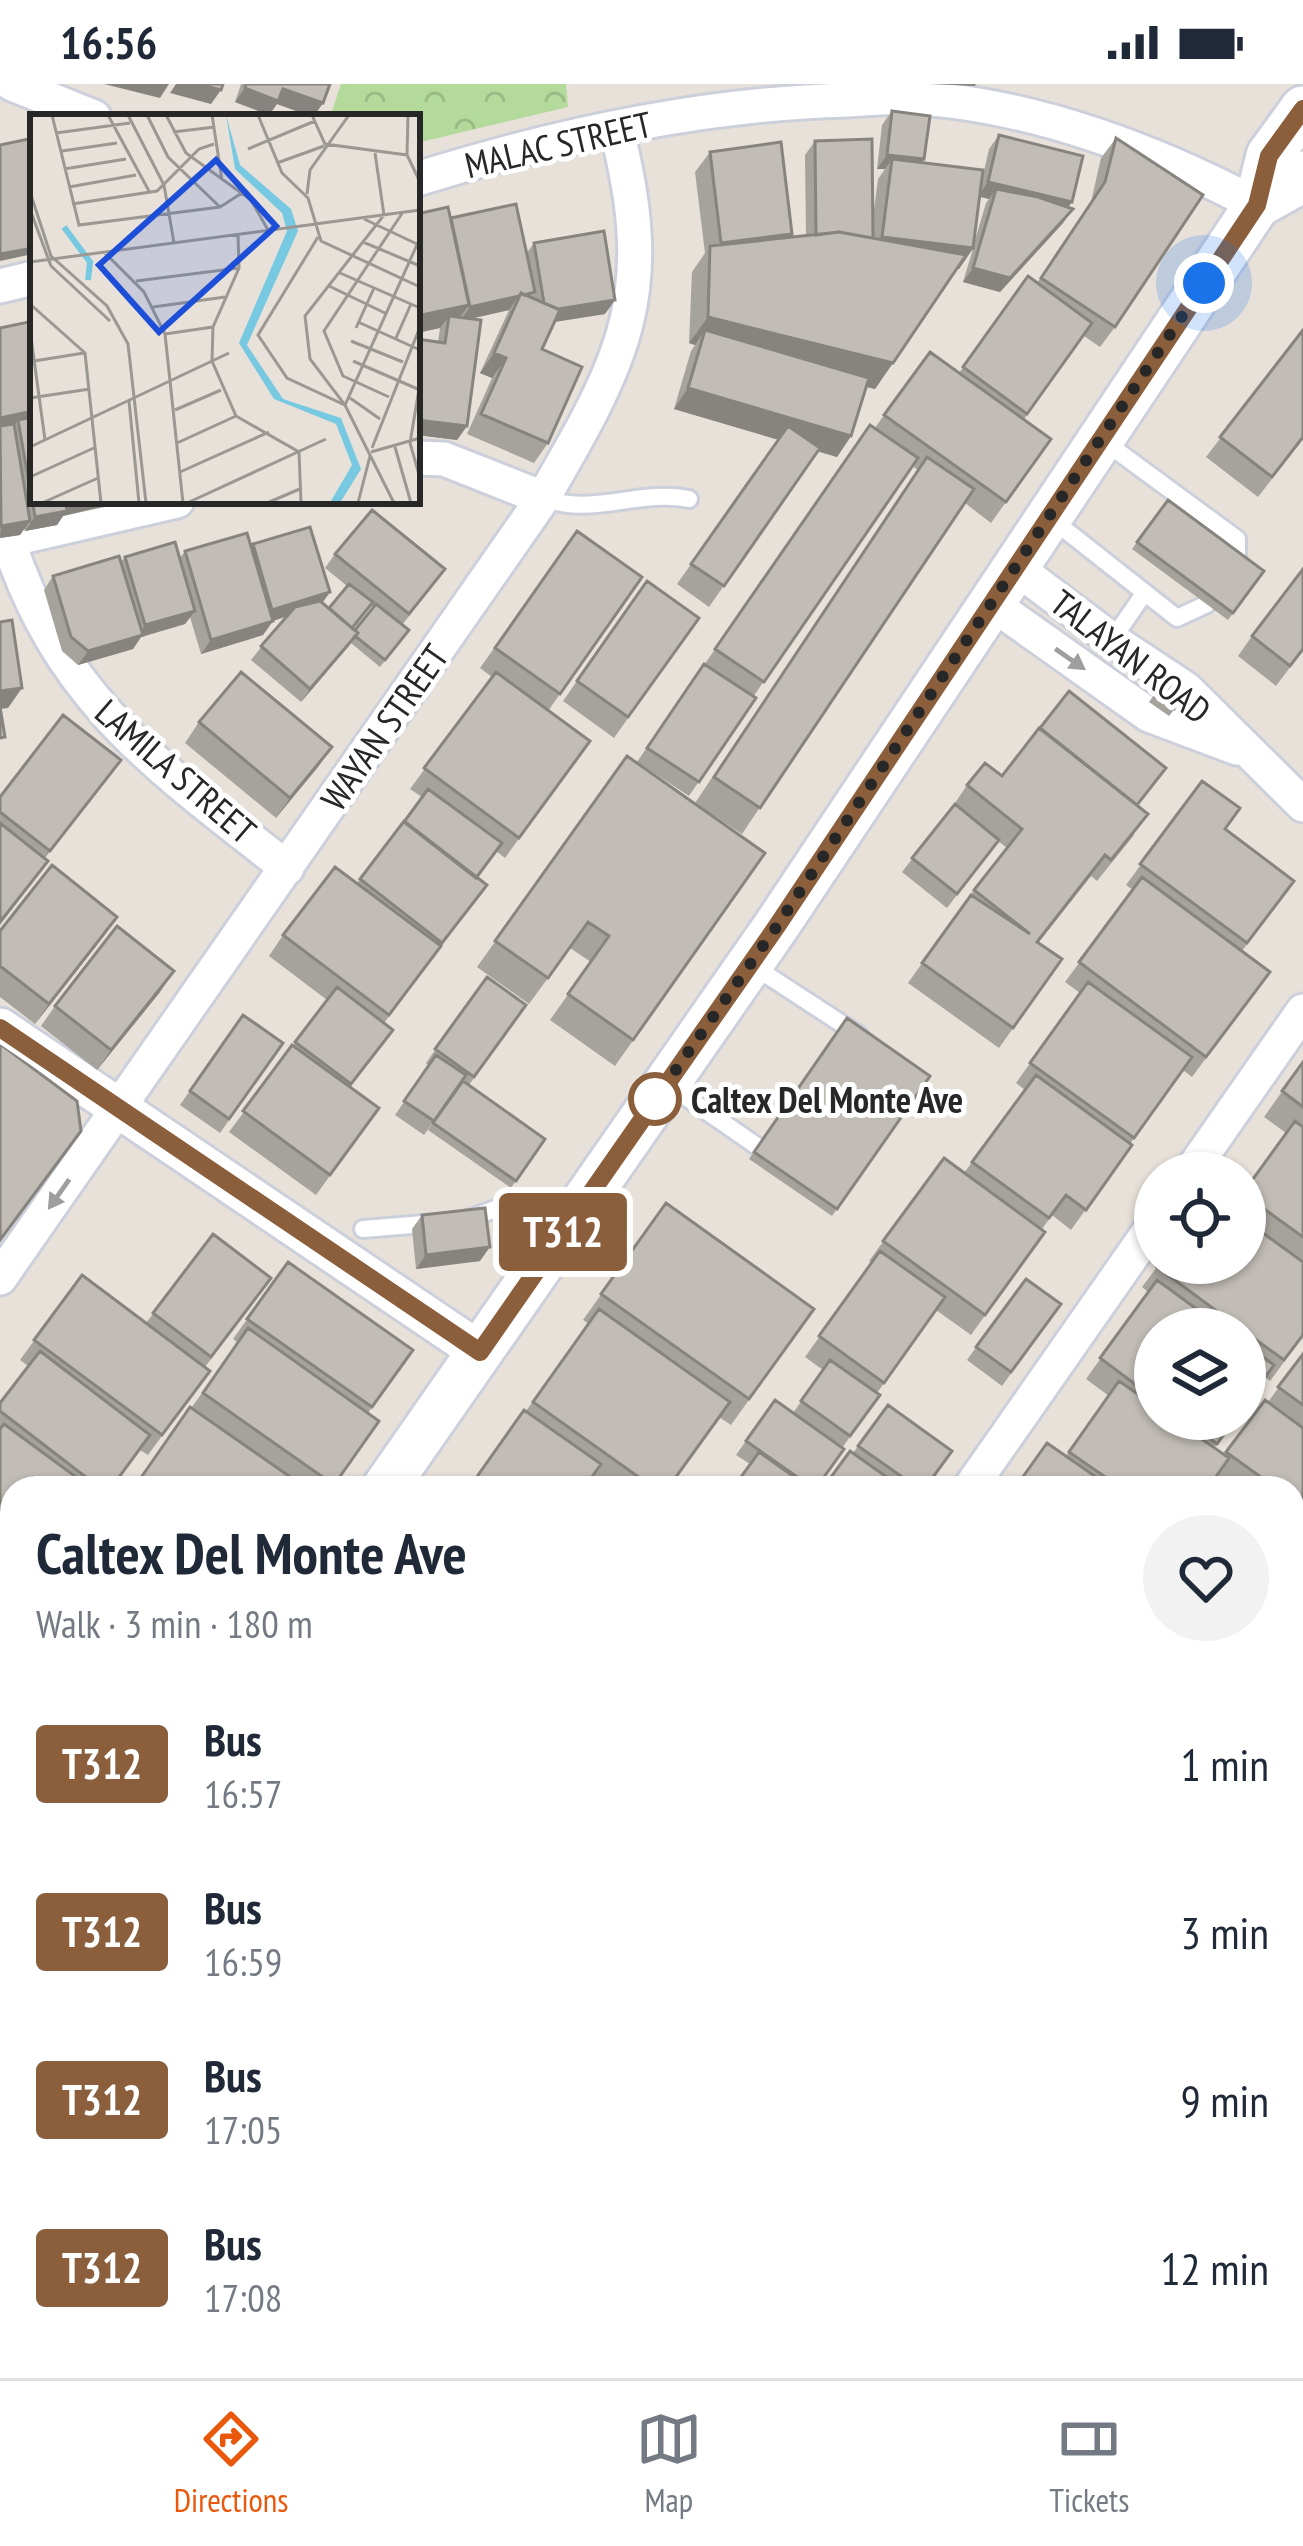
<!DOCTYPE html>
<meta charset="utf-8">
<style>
:root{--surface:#fff;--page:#f2f2f3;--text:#1f2937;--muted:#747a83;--line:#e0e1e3;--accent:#ea580c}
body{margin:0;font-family:"PT Sans Narrow",sans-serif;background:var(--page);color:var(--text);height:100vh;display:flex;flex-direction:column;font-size:45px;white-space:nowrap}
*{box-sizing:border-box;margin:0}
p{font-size:39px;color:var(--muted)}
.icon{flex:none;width:66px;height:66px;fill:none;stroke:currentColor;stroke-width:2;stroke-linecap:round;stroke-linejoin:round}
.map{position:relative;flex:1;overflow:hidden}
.panel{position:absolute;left:0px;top:1392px;width:1305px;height:903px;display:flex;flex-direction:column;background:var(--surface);border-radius:36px 36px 0 0;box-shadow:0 3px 9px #0004}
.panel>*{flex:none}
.badge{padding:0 24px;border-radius:9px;font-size:42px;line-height:78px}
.controls{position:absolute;left:1134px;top:1068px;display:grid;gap:24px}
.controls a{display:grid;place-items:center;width:132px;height:132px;border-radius:50%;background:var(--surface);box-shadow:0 3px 9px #0004;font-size:60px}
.you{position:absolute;width:60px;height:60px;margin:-30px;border:9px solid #fff;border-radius:50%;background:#1a73e8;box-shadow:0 0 0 18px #1a73e833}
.map>.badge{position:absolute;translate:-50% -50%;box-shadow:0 0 0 6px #fff}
.round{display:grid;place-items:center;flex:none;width:126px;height:126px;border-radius:63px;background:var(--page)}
.overview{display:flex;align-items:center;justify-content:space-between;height:204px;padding:0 36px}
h1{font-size:57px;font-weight:700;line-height:90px}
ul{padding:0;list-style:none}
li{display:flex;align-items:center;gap:36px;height:168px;padding:0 36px}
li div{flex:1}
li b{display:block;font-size:45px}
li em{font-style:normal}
li .badge{min-width:132px;font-weight:700;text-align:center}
.status{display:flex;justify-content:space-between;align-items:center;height:84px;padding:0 60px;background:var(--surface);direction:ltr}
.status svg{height:33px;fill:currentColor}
.dock{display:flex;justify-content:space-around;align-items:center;height:168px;border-top:3px solid var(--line);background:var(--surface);font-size:33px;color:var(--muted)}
.dock a{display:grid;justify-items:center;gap:6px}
.dock .selected{color:var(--accent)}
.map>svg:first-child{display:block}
.forest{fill:url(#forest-crowns)}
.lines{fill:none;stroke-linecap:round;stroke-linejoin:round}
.service-casing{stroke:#ccd0db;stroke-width:22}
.minor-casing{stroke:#ccd0db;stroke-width:39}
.tertiary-casing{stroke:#ccd0db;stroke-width:45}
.secondary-casing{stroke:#ccd0db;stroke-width:51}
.service{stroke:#fff;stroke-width:16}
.minor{stroke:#fff;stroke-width:33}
.tertiary{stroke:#fff;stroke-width:39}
.secondary{stroke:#fff;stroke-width:45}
.wall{fill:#a6a29c;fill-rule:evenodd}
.shaded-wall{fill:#87847f}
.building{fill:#c1bcb5;stroke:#87847f;stroke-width:3}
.oneway{fill:#9e9e9e}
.line-casing{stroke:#fff;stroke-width:27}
.line{stroke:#8b5e3c;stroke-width:18}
.walk{stroke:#272727;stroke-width:12;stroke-dasharray:0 21.6}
.stop-dot{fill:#fff;stroke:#8b5e3c;stroke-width:6}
.labels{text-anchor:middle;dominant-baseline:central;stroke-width:10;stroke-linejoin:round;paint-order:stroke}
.street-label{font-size:36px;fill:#272727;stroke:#fff}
.stop-label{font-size:36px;font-weight:bold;fill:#272727;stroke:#fff;text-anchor:start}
.inset-river{fill:none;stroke:#76c9e1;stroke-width:6}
.inset-road{fill:none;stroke:#9b9792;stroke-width:3}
.view{fill:#1d4ed8;fill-opacity:0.15;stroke:#1d4ed8;stroke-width:6}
.inset-edge{fill:none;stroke:#272727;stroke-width:6}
</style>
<div class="status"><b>16:56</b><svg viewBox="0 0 49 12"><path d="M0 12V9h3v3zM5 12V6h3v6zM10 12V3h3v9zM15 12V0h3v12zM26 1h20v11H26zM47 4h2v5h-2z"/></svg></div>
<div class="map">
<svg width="1303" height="2294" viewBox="0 0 1303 2294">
<defs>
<pattern id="forest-crowns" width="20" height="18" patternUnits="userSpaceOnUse" patternTransform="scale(3)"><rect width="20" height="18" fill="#b3da9b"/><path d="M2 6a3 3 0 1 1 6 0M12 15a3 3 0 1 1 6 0" fill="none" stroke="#9abb86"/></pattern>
</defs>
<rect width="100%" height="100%" fill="#e8e1da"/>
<path class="forest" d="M341 0H566L568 23 417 59V33H330Z"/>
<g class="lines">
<g class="service-casing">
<path id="service" d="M1105 358 1237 455V477
M543 414C591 433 638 405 689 415
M1049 433 1177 534 1207 520
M1112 556 1143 511
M750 880 859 951
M667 1000 774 1074
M468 1135 512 1119
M363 1145 436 1139"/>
</g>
<g class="minor-casing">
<path id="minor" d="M12 0 94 33
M417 95C554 52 702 20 847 16 870 15 896 12 920 14 1035 22 1155 67 1257 121
M0 202 33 194
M417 374 444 375 543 414
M8 456C60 617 161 685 287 784
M0 458 177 417
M1015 483 1112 556 1186 605 1303 721
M991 519 1149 631 1237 664
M1190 1089 1303 927
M0 1194 543 414C625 273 659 210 616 44
M970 1404 1155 1139
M1293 1647 1303 1632
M0 2147 12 2145
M1293 2223 1303 2226"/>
</g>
<g class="tertiary-casing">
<path id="tertiary" d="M0 944 480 1268"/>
</g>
<g class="secondary-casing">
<path id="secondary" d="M1257 121 1298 98 1303 90
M385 1404 777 841 1257 121 1269 72 1303 25
M0 1966 12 1949"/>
</g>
<use href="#service" class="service"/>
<use href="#minor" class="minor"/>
<use href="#tertiary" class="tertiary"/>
<use href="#secondary" class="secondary"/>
</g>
<path class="wall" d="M241 0H330L323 19 313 33 277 20 269 31 235 18Z
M892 27 924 75 922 78 982 96 989 65 999 51 1068 123 1063 139 1000 208 963 198 973 165 959 185 957 184 875 305 866 303 851 352 837 373 818 367 709 523 677 500 779 356 674 325 691 267 695 261 689 259 692 188 705 169 695 88 710 68 792 150 790 154 806 152 805 71 815 57 873 133 878 95 885 85H877L882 41ZM980 113 989 115 986 119 973 163Z
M1116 54 1115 243 1100 263 1084 252 1024 335 1051 355 991 439 965 419 742 750 695 719 918 386 912 382 753 613 756 614 689 712 637 678 870 341 875 344 884 331 959 289 1028 192 1037 199 1091 118 1101 74Z
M417 130 450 134 526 170 534 159 605 230 554 238 542 265 548 359 534 379 467 350 492 294 480 289 509 226 470 235 467 342 457 356 417 351V255L438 258 440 244 417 249Z
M0 244 33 417H124L123 419 63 432 57 441 25 447 24 445 20 451 0 454Z
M1303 246V355L1258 413 1206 373Z
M1168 416 1264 487 1228 536 1132 465Z
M577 447 642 493 548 627 590 657 505 774 496 767 477 794 487 801 384 939 393 946 350 1003 379 1024 316 1111 229 1048 327 916 269 872 283 851 357 799 422 713 410 705 492 593 480 584Z
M253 460 330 508 322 519 329 524 347 502 325 484 335 470 435 499 402 541 409 546 380 583 351 559 301 618 251 576 286 532 273 537 263 551 201 570 190 533 185 540 141 553 133 565 78 581 62 567 44 506 53 492 121 478 125 473 180 474 185 467 251 462ZM371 521 374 523 355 546 352 544Z
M647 497 699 534 614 654 563 617Z
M1252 552 1303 566 1276 602 1238 572Z
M1166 594 1187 609 1169 632 1149 618Z
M199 638 332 663 276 734 185 659Z
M627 672 765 769 615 982 550 936 591 878 570 864 529 920 477 883Z
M121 676 45 774 48 777 0 841V713Z
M1002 692 1137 722 1134 751 1097 797 1091 792 1038 859 1062 875 999 964 908 899 974 806 1007 764 998 757 947 824 902 788 953 722 967 701Z
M1202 697 1226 746 1294 797 1242 867 1270 888 1192 993 1183 986 1130 1060 1132 1061 1071 1146 1052 1131 1042 1145 1045 1148 971 1251 936 1226 877 1309 880 1311 842 1364 750 1380 736 1371 775 1316 793 1329 823 1286 805 1273 872 1179 869 1177 944 1074 964 1089 1025 1006 1016 999 1080 909 1065 898 1133 806 1126 801Z
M0 847 103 853 35 940 0 913Z
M487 893 526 921 469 1001 545 1055 511 1104 428 1046 458 1003 424 1051 395 1031 429 982 426 979Z
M160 908 97 986 41 942 55 922Z
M243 931 283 959 220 1049 180 1021Z
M847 934 930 992 832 1132 749 1075Z
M1303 978V1252L1270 1297 1265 1293 1245 1322V1245H1155V1335H1235L1214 1364 1224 1371 1265 1316 1268 1318 1303 1270V1454L1293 1447V1404H1234L1217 1391 1208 1404H1015L1066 1372 1109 1312 1086 1295 1148 1208 1142 1203 1157 1183 1245 1179V1106L1286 1049 1264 1033Z
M666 1119 814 1225 731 1341 719 1333 668 1404H612L593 1391 526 1327 589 1240 583 1236Z
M422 1131 480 1177 416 1185 412 1145Z
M213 1150 256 1215 205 1283 210 1287 148 1371 140 1366 112 1404H12V1561L0 1576V1319L28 1282 20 1276 82 1191 146 1239Z
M288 1178 413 1266 368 1329 379 1337 332 1404H131L138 1398 238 1259 233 1255Z
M1026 1195 1061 1220 1002 1302 967 1276Z
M888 1321 926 1404H823L853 1369Z
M12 1578V1883L0 1900V1595Z
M1303 1726V1838L1293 1852V1740Z
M1293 2034 1303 2039V2166L1293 2161Z
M1303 2259V2294H1287L1299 2265Z
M12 2283H260L262 2294H0Z
M269 2283H409L401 2294H271Z
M422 2283H493L494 2294H422Z
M511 2283H640V2294H510Z
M885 2283H963L961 2294H883Z
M1027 2283H1146L1142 2294H1023Z
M1147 2283H1291L1287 2294H1143Z"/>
<path class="shaded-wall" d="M104 0H169L160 14Z
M176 0H198L221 6 211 20 170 9Z
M928 0H976L975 2Z
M245 4 283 5 323 19 313 33 277 20 269 31 235 18Z
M887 71 924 75 915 89 892 75 885 85H877Z
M988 98 1072 118 1062 132 996 105 989 115 978 112Z
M1073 125 1063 139 1000 208 963 198 973 184Z
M792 150 778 170 710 174 721 159Z
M882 153 973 164 959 185 868 174Z
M33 164V170L0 177V170Z
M519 212 509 226 460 237 470 223Z
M615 216 605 230 535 241 545 227Z
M469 221 454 241 449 232 440 244 417 249V232Z
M708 233 893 279 875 305 701 262 705 246 695 261 689 259Z
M494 269 506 274 492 294 480 289Z
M688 304 851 352 837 373 674 325Z
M33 327V339L18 336 12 344 0 346V334Z
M417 336 467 342 457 356 417 351Z
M78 417H124L63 432 57 441 25 447 35 433 65 427 71 419Z
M30 437 20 451 0 454 1 442Z
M330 508 320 522 263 540 272 526Z
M195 527 185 540 141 553 133 565 78 581 88 567 137 553 145 541Z
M273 537 263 551 201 570 211 556Z
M358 549 348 563 301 618 310 605Z
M22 604 8 624 0 625V607Z
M332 663 318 683 276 734 290 714Z
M117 833 103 853 35 940 49 920Z
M174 887 160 908 97 986 111 966Z
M81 1047 56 1082 0 1158V1156Z
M490 1163 480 1177 416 1185 426 1171Z
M12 2283H45L0 2294V2285Z
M355 2283H409L401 2294H347Z"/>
<path class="building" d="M198 0H223L221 6Z
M246 0H330L323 19 283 5 278 17 245 4Z
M892 27 930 32 924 75 887 71Z
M999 51 1083 72 1072 118 988 98Z
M33 54V164L0 170V61Z
M1116 54 1203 111 1115 243 1041 194 1105 98Z
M872 55 873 154 839 148 816 151 815 57Z
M781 58 792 150 721 159 710 68Z
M892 75 983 86 973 164 882 153Z
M996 105 1038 113 1073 125 1010 194 973 184Z
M516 120 535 208 524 211 521 209 519 212 470 223 451 134Z
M448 123 469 221 417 232V130Z
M604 147 615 216 558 225 544 219 534 159Z
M839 148 966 171 893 279 708 233 710 162Z
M1028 192 1092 239 1027 330 963 283Z
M521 209 560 226 542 265 582 283 548 359 481 330 506 274 494 269Z
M449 232 481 236 467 342 417 336V255L445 259Z
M33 237V327L0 334V244Z
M705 246 869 294 851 352 688 304Z
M1303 246V353L1272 393 1220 353Z
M930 268 1051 355 1006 418 884 331Z
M33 333V417H65L67 427 35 433 18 336Z
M14 340 30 437 1 442 0 342Z
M870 341 918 374 764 598 715 565Z
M788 342 820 364 724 502 691 480Z
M927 373 974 405 760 724 714 693Z
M1168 416 1264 487 1233 529 1137 458Z
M372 426 445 485 409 530 335 470Z
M310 443 330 508 272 526 253 460Z
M577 447 642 493 560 610 495 564Z
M247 449 273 537 211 556 185 467Z
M175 458 195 527 145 541 125 473Z
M119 472 143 551 88 567 71 553 53 492Z
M1303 485V565L1290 582 1252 552Z
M647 497 699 534 628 633 577 597Z
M349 500 373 518 352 544 329 524Z
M320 517 358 549 310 605 261 562 295 523Z
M376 520 409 546 385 576 355 552 358 549 355 546Z
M12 536 22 604 0 607V538Z
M704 580 756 614 699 698 647 664Z
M241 588 332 663 290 714 199 638Z
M496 588 590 657 519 754 424 684Z
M1166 594 1187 609 1174 625 1154 611Z
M1069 607 1166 684 1137 721 1040 644Z
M0 623 5 653 0 654Z
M63 631 121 676 50 767 0 728V713Z
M1039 644 1148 730 1111 776 1105 771 1037 858 1062 875 1013 944 922 879 971 811 1030 850 974 806 1022 745 967 701 985 679 1002 692Z
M627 672 765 769 633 956 568 910 609 852 588 838 548 894 495 857Z
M1202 697 1240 724 1225 745 1294 797 1247 859 1140 780Z
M428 705 502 759 476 794 404 738Z
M955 720 999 756 957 810 912 774Z
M404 737 487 801 442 859 360 795Z
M0 739 48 777 0 838Z
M52 781 117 833 49 920 0 882V847Z
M335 783 441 862 389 931 283 851Z
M1142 793 1270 888 1206 973 1079 878Z
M117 842 174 887 111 966 55 922Z
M487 893 526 921 474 993 435 965Z
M1088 898 1192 973 1134 1054 1030 979Z
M337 903 393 946 351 1000 295 958Z
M243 931 283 959 229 1035 190 1007Z
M847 934 930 992 837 1125 754 1068Z
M0 960 77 1017 81 1047 0 1156Z
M292 961 379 1024 330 1091 243 1027Z
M436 971 466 991 434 1037 404 1017Z
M1303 978V1023L1282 1007Z
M1036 991 1132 1061 1086 1126 1066 1111 1049 1134 972 1078Z
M463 997 545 1055 516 1097 433 1039Z
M1295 1037 1303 1043V1153L1245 1111V1106Z
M944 1074 1045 1148 985 1231 883 1157Z
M666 1119 814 1225 749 1315 601 1210Z
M485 1124 490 1163 426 1171 422 1131Z
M1245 1136 1303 1178V1251L1284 1276 1245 1248V1245H1241L1157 1183 1160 1179H1245Z
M213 1150 271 1194 211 1273 153 1229Z
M880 1167 945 1213 884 1299 819 1252Z
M288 1178 413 1266 372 1323 247 1235Z
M82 1191 210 1287 162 1351 34 1256Z
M1026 1195 1061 1220 1011 1288 976 1263Z
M1157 1196 1224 1245H1155V1315L1100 1274Z
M599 1225 730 1318 668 1404H654L533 1318Z
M248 1244 379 1337 334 1401 203 1309Z
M1245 1260 1274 1281 1245 1321Z
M40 1267 150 1351 111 1404H100L0 1327V1319Z
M1303 1270V1321L1278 1303Z
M830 1276 880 1311 850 1352 801 1317Z
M1119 1297 1155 1322V1335H1173L1229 1374 1208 1404H1121L1069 1368Z
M775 1316 844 1365 816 1404H813L746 1357Z
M1265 1316 1303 1344V1424L1293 1416V1404H1276L1226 1368Z
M888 1321 952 1367 925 1404H918L858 1362Z
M190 1323 306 1404H153L140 1395Z
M524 1326 601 1380 584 1404H469Z
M1183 1335H1235L1217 1360Z
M4 1340 91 1404H12V1454L0 1446V1345Z
M1047 1359 1112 1404H1015Z
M850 1367 902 1404H823Z
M759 1368 810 1404H733Z
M136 1397 146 1404H131Z
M0 1450 12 1459V1544L0 1535Z
M1293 1481 1303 1488V1497L1293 1510Z
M0 1545 12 1554V1559L0 1575Z
M1293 1549 1303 1556V1565L1293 1579Z
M12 1578V1611L0 1602V1595Z
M5 1620 12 1625V1683L0 1674V1627Z
M0 1678 12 1686V1748L0 1740Z
M1303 1726V1795L1293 1788V1740Z
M3 1745 12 1751V1883L7 1890 0 1886V1750Z
M1293 1806 1303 1812V1838L1293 1852Z
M1293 1877 1303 1883V1930L1293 1923Z
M1293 1923 1303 1930V1964L1293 1979Z
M1293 2034 1303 2039V2139L1293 2134Z
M12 2182V2283L0 2285V2184Z
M1293 2227 1303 2231V2244L1296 2262 1293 2261Z
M1293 2261 1299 2263 1293 2278Z
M1303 2270V2294H1294Z
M50 2283 53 2294H0V2293Z
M67 2283H212L214 2294H69Z
M212 2283H260L262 2294H214Z
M281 2283H345L346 2291 332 2294H283Z
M432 2283H493L494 2294H433Z
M524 2283H640V2294H524Z
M892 2283H963L961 2294H889Z
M1034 2283H1146L1142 2294H1030Z
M1154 2283H1212L1208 2294H1150Z
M1216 2283H1291L1287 2294H1212Z"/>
<defs><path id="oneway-solid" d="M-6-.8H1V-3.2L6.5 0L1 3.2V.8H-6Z" transform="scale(3)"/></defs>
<g class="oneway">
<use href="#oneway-solid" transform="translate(1070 575) rotate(35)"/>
<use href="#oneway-solid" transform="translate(59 1110) rotate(125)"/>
</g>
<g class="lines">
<g class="line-casing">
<path id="line" d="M0 944 480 1268 777 842 1257 121 1269 72 1303 25"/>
</g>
<use href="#line" class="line"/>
<path class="walk" d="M655 1015 647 1027 777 842 1204 199"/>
</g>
<circle class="stop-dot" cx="655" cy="1015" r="24"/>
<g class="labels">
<g class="street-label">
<text transform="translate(558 60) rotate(-13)">MALAC STREET</text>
<text transform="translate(1131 572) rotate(38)">TALAYAN ROAD</text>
<text transform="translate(384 643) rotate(-55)">WAYAN STREET</text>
<text transform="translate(176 687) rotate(41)">LAMILA STREET</text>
</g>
<g class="stop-label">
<text x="691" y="1015">Caltex Del Monte Ave</text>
</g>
</g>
<g transform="translate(30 30)">
<rect width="390" height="390" fill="#e8e1da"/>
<path d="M196 1 210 51 261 95 268 117 217 231 253 285 311 304 331 355 310 389 301 387 322 351 306 310 244 285 209 229 257 117 252 99 205 55Z" fill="#76c9e1"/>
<path class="inset-river" d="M34 113 60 148 58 166"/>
<path class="inset-road" d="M22 1 49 111 190 93 212 79M78 1 120 79M98 1 134 71 144 129M117 1 138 43 190 93M136 1 156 39 221 86 238 116M182 1 192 66M228 1 252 59 278 84 291 127 390 173M282 1 295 30 377 41M378 1 377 41 390 68M143 18 185 13M26 19 100 9M218 35 285 7M32 37 87 29M345 39 354 101 275 202 280 245 315 291 364 389M247 49 294 32M34 55 96 45M39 73 106 61M0 78 21 142 77 192 98 230 116 389M277 80 280 56 319 1M42 90 127 77 169 35 184 30M1 98 21 152 80 207M334 105 387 130M285 110 390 96M208 120 209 154 183 213 182 247 206 302 269 338 271 389M288 123 228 221 257 264 315 291 390 124M333 128 390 152M74 138 114 178 135 220 153 389M0 148 286 110M310 159 390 194M106 167 209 154M299 172 357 200M0 190 55 239 71 389M123 193 195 183M328 208 390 236M326 214 344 174M0 216 15 326M135 220 183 213M366 224 381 190M321 227 373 248M4 247 54 239M323 247 390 276M390 269 380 329 390 364M359 283 313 262 294 217 373 98M0 284 60 275M320 284 350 305M99 287 109 389M145 296 191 276M147 329 206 302M0 333 199 239M365 333 381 389M342 334 390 213M341 338 390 324M150 358 239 318M0 363 66 333M12 389 68 364M157 389 296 325M237 389 272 374M328 389 340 342"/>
<path class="view" d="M186 46 246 112 129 218 69 151Z"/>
<rect width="390" height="390" class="inset-edge"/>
</g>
</svg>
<div class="controls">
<a><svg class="icon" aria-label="locate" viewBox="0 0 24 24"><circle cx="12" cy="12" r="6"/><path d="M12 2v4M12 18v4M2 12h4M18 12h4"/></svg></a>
<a><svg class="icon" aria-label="layers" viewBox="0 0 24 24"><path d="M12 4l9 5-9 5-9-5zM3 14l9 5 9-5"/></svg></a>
</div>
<div class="you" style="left:1204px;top:199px"></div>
<b class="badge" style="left:563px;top:1148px;background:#8b5e3c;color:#fff">T312</b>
<section class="panel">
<div class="overview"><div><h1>Caltex Del Monte Ave</h1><p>Walk · 3 min · 180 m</p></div><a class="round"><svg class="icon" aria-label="heart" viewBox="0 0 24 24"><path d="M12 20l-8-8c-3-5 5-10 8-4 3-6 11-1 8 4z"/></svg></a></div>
<ul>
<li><span class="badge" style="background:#8b5e3c;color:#fff">T312</span><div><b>Bus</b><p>16:57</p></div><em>1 min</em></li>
<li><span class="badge" style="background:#8b5e3c;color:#fff">T312</span><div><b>Bus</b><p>16:59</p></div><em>3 min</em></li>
<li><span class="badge" style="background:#8b5e3c;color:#fff">T312</span><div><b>Bus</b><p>17:05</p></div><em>9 min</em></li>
<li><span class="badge" style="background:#8b5e3c;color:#fff">T312</span><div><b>Bus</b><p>17:08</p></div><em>12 min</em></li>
</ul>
</section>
</div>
<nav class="dock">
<a class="selected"><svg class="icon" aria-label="directions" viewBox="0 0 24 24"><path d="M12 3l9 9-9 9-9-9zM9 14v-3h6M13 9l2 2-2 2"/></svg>Directions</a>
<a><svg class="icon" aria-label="map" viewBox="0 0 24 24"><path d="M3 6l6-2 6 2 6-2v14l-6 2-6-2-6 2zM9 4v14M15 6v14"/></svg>Map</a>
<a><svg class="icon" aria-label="tickets" viewBox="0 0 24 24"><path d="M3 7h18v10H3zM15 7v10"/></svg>Tickets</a>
</nav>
